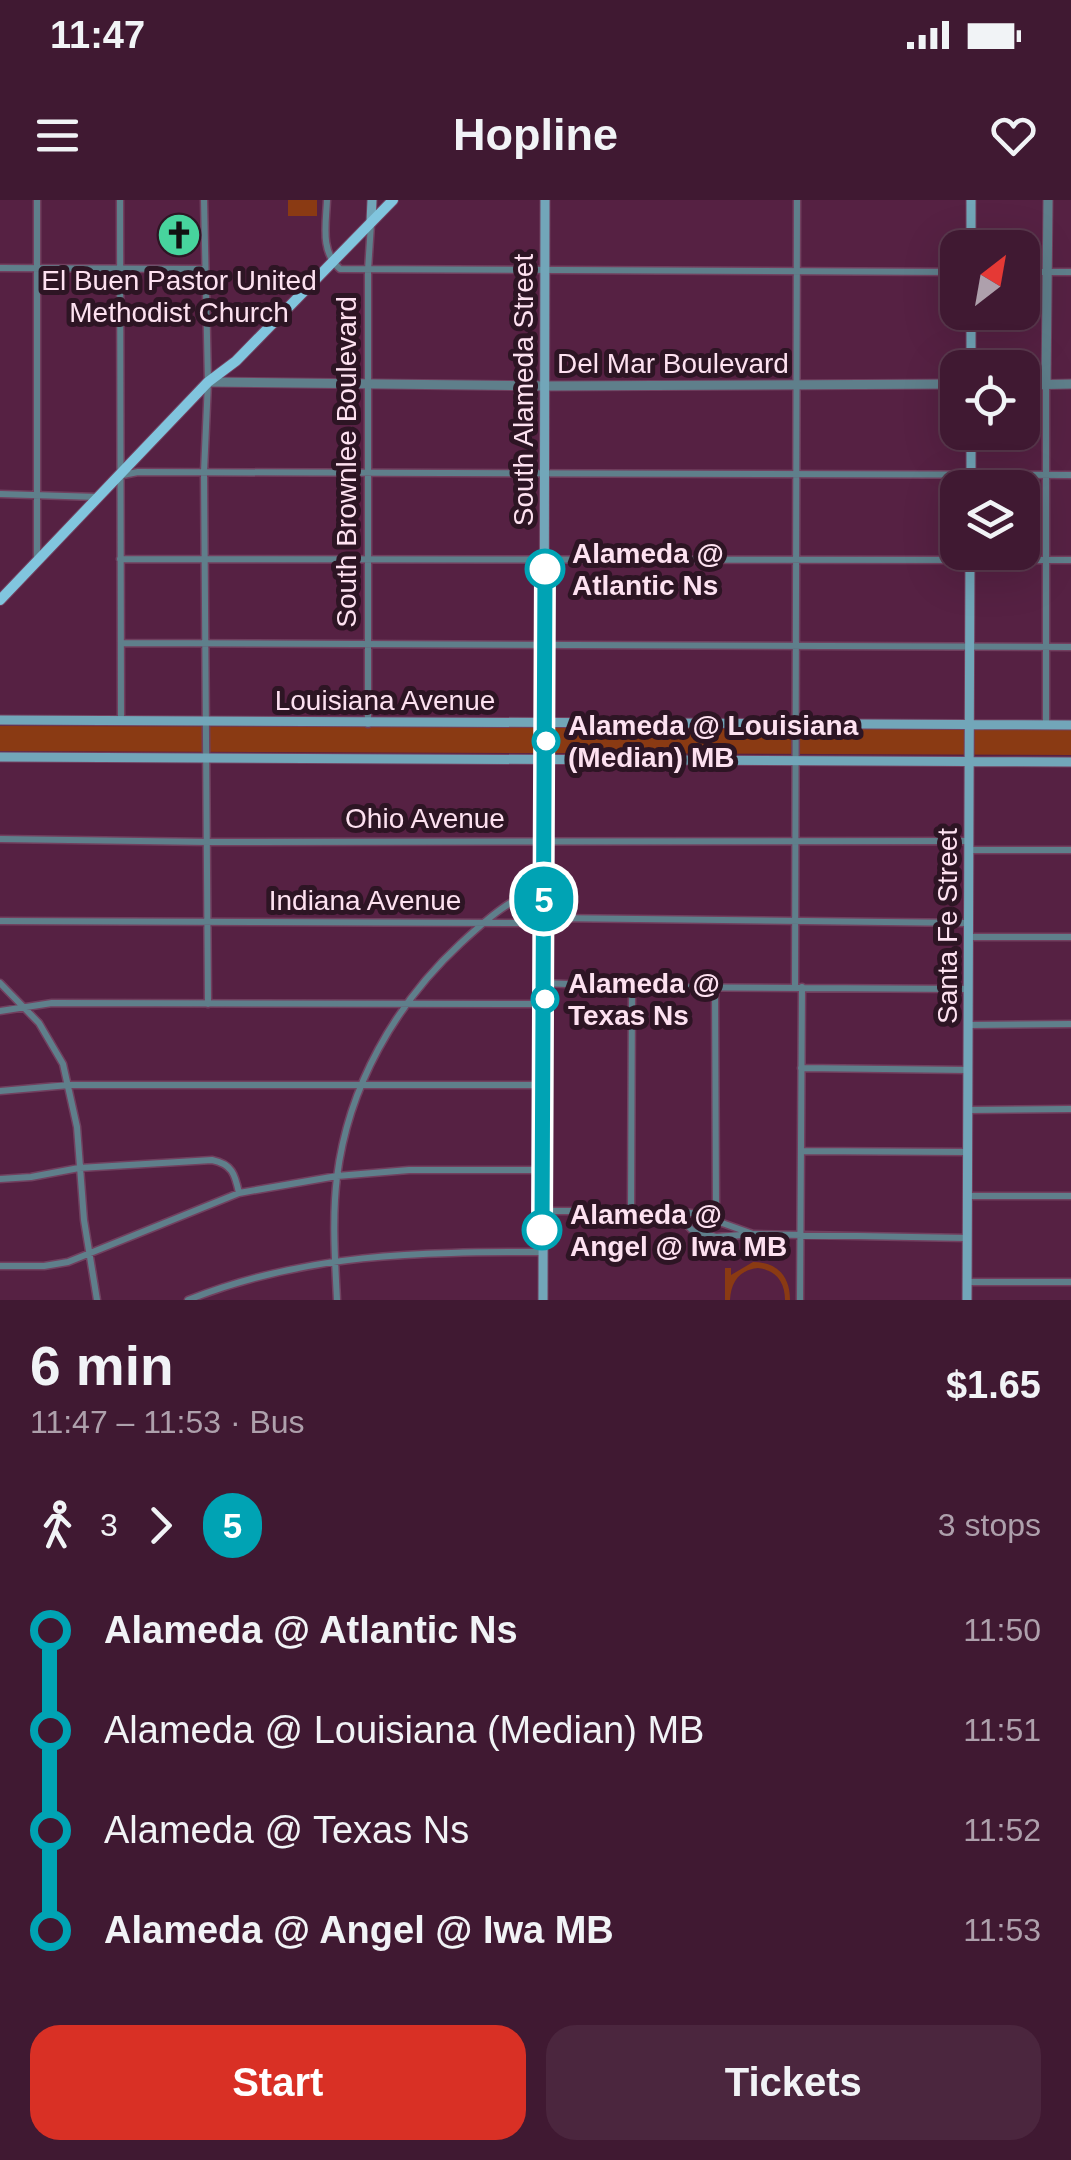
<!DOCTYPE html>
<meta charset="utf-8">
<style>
:root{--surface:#401932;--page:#4b263e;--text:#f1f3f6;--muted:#aea0ac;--line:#59384d;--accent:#d93025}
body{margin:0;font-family:Arial,sans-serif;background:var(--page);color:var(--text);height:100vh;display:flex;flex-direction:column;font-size:38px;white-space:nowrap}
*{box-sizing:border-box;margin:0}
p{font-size:32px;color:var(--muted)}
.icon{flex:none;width:55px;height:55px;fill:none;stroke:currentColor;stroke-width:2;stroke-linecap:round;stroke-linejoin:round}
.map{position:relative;height:1100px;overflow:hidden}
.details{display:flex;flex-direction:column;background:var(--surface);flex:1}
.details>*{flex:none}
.badge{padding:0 20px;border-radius:32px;font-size:35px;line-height:65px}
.needle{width:65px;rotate:31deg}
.fabs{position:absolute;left:940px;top:30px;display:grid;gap:20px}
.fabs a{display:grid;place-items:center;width:100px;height:100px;border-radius:20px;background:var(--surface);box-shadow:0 10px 40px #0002,0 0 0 2px var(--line);font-size:50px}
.map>.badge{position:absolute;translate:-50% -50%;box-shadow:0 0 0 5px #fff}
.legs{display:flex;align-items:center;gap:15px;height:110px;padding:0 30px;font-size:32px}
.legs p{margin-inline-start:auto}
.overview{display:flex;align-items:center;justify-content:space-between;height:170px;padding:0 30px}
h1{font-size:55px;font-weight:700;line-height:75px}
.action{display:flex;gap:20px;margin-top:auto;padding:20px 30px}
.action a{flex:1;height:115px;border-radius:30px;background:var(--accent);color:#fff;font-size:40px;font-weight:700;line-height:115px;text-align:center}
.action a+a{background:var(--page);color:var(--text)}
ul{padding:0 30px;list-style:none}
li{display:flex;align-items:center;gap:35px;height:100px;font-size:38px}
li i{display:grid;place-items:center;width:15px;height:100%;margin:0 12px;background:currentColor}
li i::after{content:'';width:25px;height:25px;margin:-12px;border:8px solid;border-radius:50%;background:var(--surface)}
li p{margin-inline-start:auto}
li:first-child i{background:linear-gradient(#0000 50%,currentColor 0)}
li:last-child i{background:linear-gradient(currentColor 50%,#0000 0)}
.status{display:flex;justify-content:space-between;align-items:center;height:70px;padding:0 50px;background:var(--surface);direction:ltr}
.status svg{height:28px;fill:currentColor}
header{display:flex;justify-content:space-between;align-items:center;height:130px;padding:0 30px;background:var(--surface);font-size:45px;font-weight:700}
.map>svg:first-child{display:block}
.green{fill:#8a3a13}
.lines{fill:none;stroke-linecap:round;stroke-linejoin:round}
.minor-casing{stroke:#71405f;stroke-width:9}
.tertiary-casing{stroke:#71405f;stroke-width:11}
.secondary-casing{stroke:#71405f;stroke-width:11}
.primary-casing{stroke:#71405f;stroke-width:12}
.minor{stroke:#5f7f8b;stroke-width:6}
.tertiary{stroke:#5f7f8b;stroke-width:9}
.secondary{stroke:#72a6b9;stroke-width:9}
.primary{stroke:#81c5de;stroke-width:10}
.line-1-casing{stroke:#fff;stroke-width:22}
.line-1{stroke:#00a3b4;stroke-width:15}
.stop-1-dot{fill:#fff;stroke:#00a3b4;stroke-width:5}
.labels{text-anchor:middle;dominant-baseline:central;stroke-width:10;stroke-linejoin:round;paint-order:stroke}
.poi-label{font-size:28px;fill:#fde1f0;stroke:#2d1524}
.street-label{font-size:28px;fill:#fde1f0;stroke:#2d1524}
.stop-label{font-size:28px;font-weight:bold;fill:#fde1f0;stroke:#2d1524;text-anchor:start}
</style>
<div class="status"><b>11:47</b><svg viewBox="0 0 49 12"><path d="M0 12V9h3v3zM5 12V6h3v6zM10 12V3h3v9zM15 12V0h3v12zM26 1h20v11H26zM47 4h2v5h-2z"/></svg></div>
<header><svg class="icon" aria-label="menu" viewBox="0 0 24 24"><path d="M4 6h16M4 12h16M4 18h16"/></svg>Hopline<svg class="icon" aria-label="heart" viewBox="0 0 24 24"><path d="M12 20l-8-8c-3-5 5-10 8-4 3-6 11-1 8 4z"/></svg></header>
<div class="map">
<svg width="1071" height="1100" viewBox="0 0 1071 1100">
<rect width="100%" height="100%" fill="#562143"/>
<path class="green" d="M288 0H317V16H288Z
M0 526 1071 528V555L0 551Z
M753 1062C777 1062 790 1076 790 1100H785C785 1082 776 1070 758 1068 739 1070 731 1082 730 1100H725V1068H731V1075Z"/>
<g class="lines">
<g class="minor-casing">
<path id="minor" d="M37 0V359
M120 0 121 521
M204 0 208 182 204 272 208 804
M327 0C326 24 320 52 340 69L958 72
M0 68 205 69
M1022 72H1071
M1046 185V525
M123 275 138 272 1071 275
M0 294 98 297
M120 359 1071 360
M121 443 1071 447
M368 524V70L371 24
M0 639 209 642 969 641
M969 650H1071
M0 721 535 723 553 718 968 723
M970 737H1071
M0 783 39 823 63 864 77 927 84 1020 97 1100
M544 783 632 787 968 789
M795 787 797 0
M0 811 52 803 543 804
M970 825 1071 824
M801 868 968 870
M0 891 69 885H543
M968 910 1071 909
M801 951 967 952
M0 979 31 977 79 968 212 960C232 964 235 974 239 993
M967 996H1071
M542 1011H678L697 1014 753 1034
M678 1011 681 1019 693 1031 716 1037 754 1034 967 1038
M631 1012 632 787
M711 1018 716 1005 715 787
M0 1066H44L68 1062 239 993 337 976 409 970H542
M967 1082H1071
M188 1100C306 1053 418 1052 543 1052
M337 1100C335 1060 332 1017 337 977 348 887 395 804 461 743 485 721 511 697 543 688
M800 1100 802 787"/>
</g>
<g class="tertiary-casing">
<path id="tertiary" d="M208 182 545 186 958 184
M1022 185 1071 184
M1046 185 1048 0"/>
</g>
<g class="secondary-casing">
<path id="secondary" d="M971 0V48
M371 22 372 0
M971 168V112
M971 288V232
M0 520 1071 525
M0 557 1071 562
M543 1100 545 0
M967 1100 970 352"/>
</g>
<g class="primary-casing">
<path id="primary" d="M0 400 208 182 236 161 393 0"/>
</g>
<use href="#minor" class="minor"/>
<use href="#tertiary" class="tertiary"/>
<use href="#secondary" class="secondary"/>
<use href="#primary" class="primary"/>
</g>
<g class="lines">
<g class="line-1-casing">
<path id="line-1" d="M542 1030 545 369"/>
</g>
<use href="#line-1" class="line-1"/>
</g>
<defs>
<g id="church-disc" transform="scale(2.25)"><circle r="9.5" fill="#47d49d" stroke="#2d1524"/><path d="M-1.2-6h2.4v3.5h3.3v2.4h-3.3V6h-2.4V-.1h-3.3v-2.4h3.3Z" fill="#111"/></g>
</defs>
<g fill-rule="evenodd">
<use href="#church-disc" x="179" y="35"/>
</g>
<g class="stop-1-dot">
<circle cx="545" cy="369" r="18"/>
<circle cx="546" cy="541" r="12"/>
<circle cx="545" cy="799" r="12"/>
<circle cx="542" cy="1030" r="18"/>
</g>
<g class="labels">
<g class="poi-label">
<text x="179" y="80">El Buen Pastor United<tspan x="179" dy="32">Methodist Church</tspan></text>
</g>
<g class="street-label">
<text x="673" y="163">Del Mar Boulevard</text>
<text transform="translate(523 190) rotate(-90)">South Alameda Street</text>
<text transform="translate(346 262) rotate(-90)">South Brownlee Boulevard</text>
<text x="385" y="500">Louisiana Avenue</text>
<text x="425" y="618">Ohio Avenue</text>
<text x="365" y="700">Indiana Avenue</text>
<text transform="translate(947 726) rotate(-90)">Santa Fe Street</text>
</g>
<g class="stop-label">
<text x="572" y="353">Alameda @<tspan x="572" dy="32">Atlantic Ns</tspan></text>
<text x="568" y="525">Alameda @ Louisiana<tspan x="568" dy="32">(Median) MB</tspan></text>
<text x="568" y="783">Alameda @<tspan x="568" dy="32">Texas Ns</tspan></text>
<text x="570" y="1014">Alameda @<tspan x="570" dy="32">Angel @ Iwa MB</tspan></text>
</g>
</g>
</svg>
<div class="fabs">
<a><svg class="needle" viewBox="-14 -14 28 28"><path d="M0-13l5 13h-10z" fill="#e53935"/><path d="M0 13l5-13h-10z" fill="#aea0ac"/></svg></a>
<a><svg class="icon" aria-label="locate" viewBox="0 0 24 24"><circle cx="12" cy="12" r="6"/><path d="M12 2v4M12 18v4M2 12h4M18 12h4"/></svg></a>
<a><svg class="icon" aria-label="layers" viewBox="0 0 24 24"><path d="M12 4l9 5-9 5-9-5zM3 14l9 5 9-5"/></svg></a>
</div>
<b class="badge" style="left:544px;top:699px;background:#00a3b4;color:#fff">5</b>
</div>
<section class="details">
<div class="overview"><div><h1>6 min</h1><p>11:47 – 11:53 · Bus</p></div><b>$1.65</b></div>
<div class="legs"><svg class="icon" aria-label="walk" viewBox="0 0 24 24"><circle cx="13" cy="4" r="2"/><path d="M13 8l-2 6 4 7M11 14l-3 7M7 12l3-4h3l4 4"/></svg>3<svg class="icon" aria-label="forward" viewBox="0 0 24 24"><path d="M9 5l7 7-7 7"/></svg><b class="badge" style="background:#00a3b4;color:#fff">5</b><p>3 stops</p></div>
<ul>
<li><i style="color:#00a3b4"></i><b>Alameda @ Atlantic Ns</b><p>11:50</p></li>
<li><i style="color:#00a3b4"></i><span>Alameda @ Louisiana (Median) MB</span><p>11:51</p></li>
<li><i style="color:#00a3b4"></i><span>Alameda @ Texas Ns</span><p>11:52</p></li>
<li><i style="color:#00a3b4"></i><b>Alameda @ Angel @ Iwa MB</b><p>11:53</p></li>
</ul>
<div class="action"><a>Start</a><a>Tickets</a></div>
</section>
